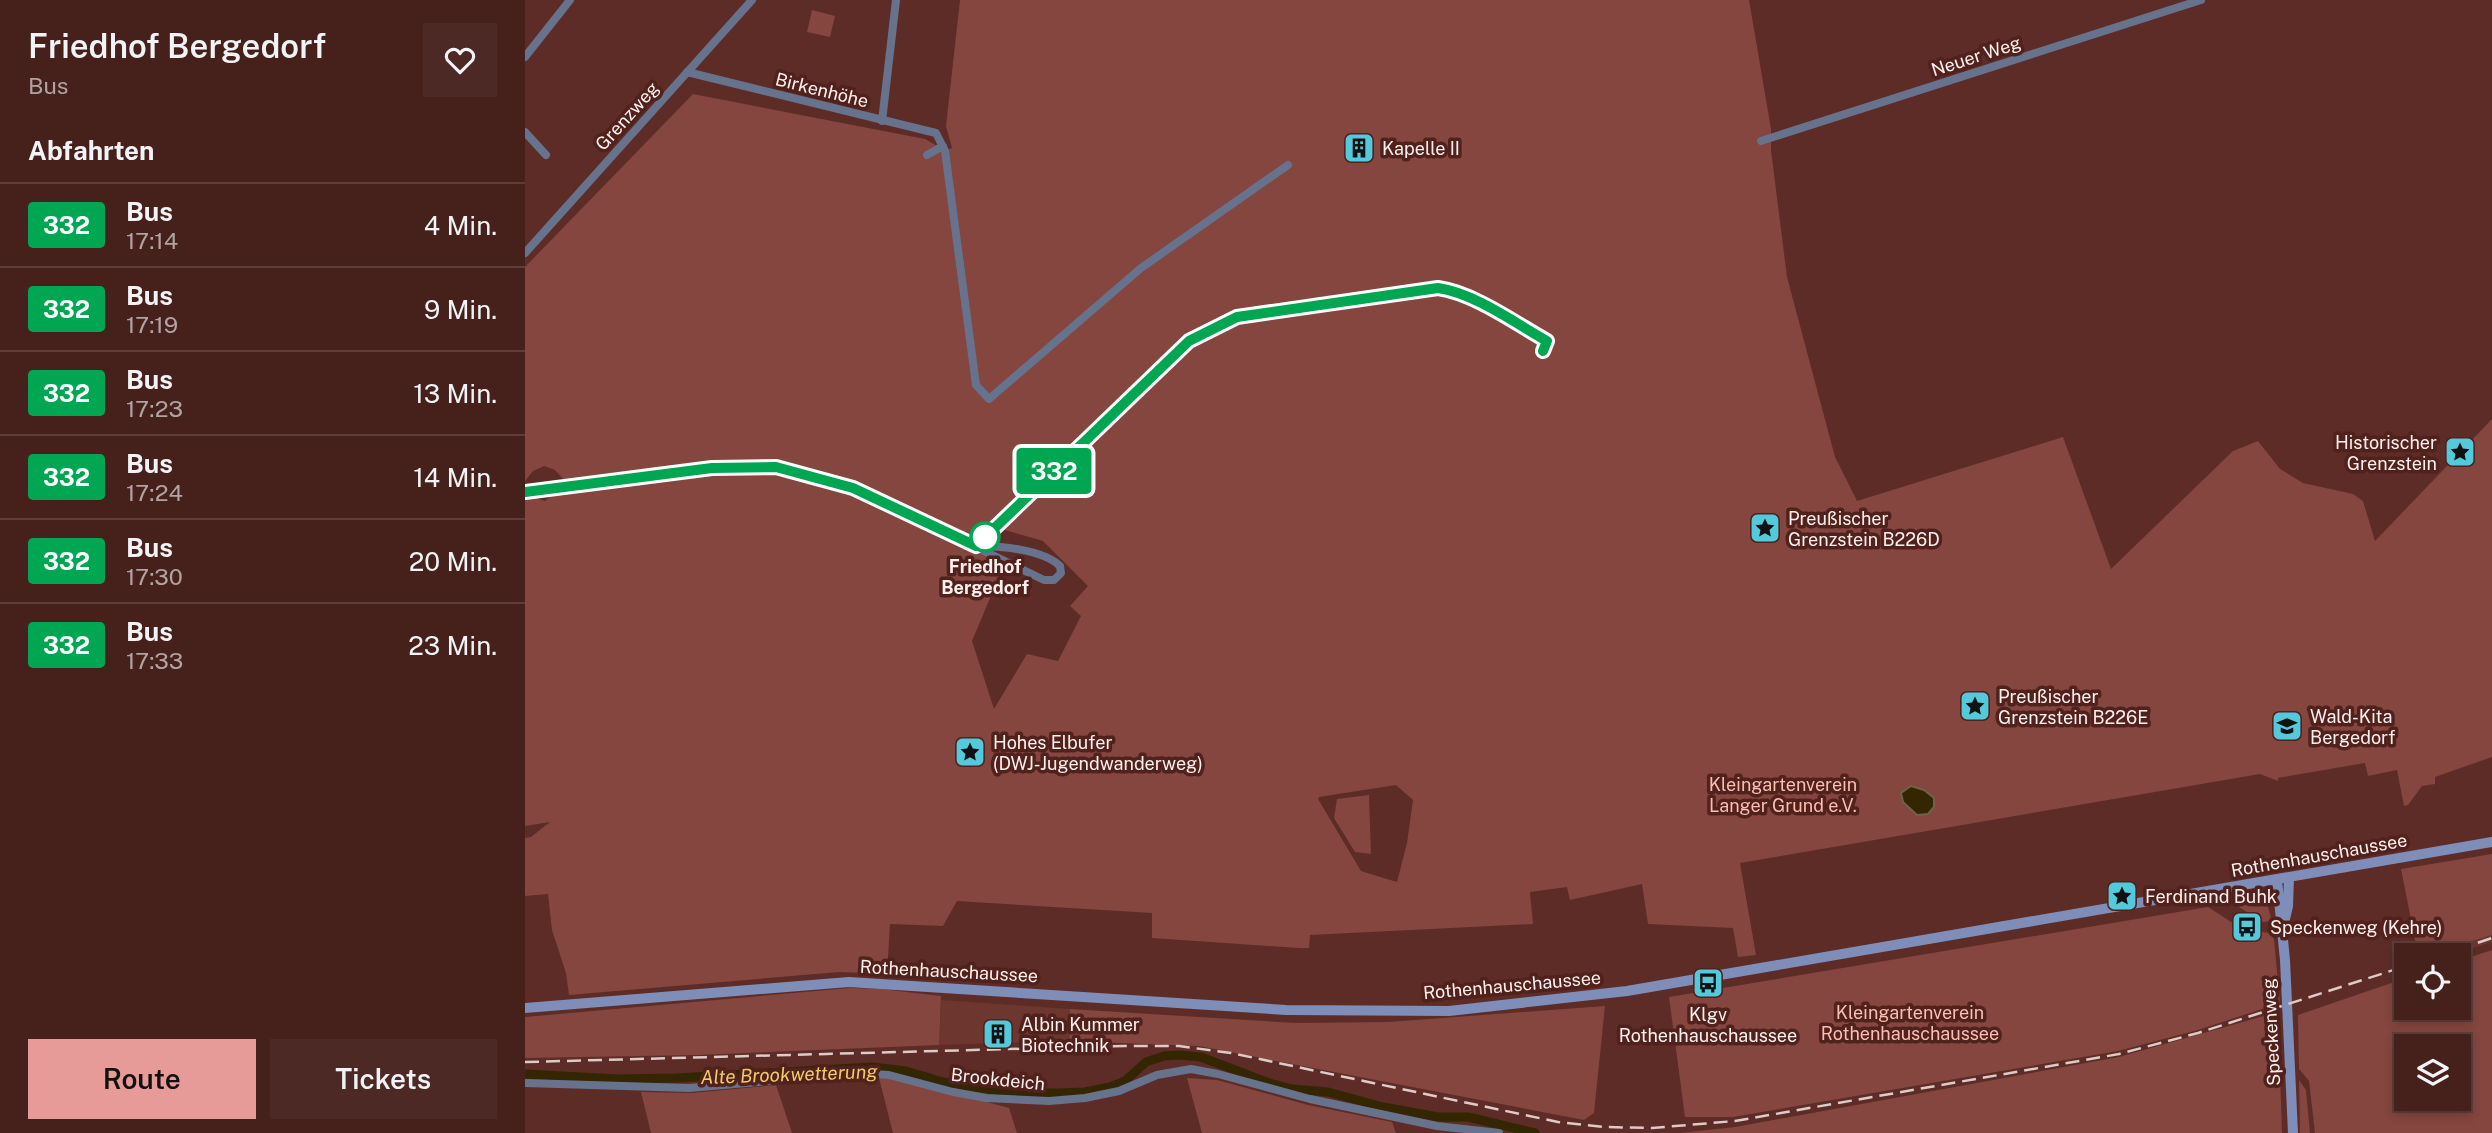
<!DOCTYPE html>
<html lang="de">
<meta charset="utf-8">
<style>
:root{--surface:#46211c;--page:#4d2925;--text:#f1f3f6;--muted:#b0a3a3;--line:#5e3e3b;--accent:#e69b98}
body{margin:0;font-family:"Public Sans",sans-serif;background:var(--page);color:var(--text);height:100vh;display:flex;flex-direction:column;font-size:26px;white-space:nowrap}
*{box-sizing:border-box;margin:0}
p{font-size:23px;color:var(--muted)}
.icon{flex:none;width:38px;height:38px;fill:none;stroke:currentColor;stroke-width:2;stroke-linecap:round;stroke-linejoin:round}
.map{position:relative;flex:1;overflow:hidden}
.sheet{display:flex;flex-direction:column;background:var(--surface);width:525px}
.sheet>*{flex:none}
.badge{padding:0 14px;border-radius:5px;font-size:24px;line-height:46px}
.tools{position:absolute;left:1869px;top:943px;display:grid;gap:14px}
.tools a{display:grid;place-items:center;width:77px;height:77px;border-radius:0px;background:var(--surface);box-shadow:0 4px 10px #0003,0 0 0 2px var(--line);font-size:35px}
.map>.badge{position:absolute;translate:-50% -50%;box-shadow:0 0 0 4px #fff}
h2{padding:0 28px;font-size:26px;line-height:63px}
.round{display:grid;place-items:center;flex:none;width:74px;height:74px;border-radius:0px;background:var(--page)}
.summary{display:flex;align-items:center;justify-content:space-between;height:119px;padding:0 28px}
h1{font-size:33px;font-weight:600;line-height:52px}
.button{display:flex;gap:14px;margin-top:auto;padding:14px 28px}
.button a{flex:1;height:80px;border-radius:0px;background:var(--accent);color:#111;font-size:28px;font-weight:600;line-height:80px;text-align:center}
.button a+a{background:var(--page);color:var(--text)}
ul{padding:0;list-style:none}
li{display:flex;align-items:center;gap:21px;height:84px;padding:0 28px;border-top:2px solid var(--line)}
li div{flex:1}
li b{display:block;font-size:26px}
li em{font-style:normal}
li .badge{min-width:77px;font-weight:700;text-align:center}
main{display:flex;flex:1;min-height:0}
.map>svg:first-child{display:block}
.built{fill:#6d362f}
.green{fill:#84463e;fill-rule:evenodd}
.water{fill:#332600;stroke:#6f6247;stroke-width:2}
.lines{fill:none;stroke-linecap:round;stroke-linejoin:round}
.canal{stroke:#332600;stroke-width:9}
.street{stroke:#67728c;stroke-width:8}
.secondary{stroke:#7f8eb8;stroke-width:10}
.rail{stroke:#decac7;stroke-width:2.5;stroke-dasharray:14 7;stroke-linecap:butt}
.line-casing{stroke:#fff;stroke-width:16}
.line{stroke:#00a651;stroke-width:10}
.stop-dot{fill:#fff;stroke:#00a651;stroke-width:3.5}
.labels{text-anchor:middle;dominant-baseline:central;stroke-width:7;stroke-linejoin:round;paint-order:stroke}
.street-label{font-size:18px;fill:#fcefed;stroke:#51211c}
.poi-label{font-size:18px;fill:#fcefed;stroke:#51211c;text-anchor:start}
.stop-label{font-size:18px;font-weight:bold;fill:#fcefed;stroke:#51211c}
.park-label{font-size:18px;fill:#fbbcb2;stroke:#51211c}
.water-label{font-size:19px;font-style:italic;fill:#f0cb68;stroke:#51211c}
</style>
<main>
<section class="sheet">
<div class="summary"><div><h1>Friedhof Bergedorf</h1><p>Bus</p></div><a class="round"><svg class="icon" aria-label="heart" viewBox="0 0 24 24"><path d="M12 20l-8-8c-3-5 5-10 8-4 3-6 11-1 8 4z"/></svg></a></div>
<h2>Abfahrten</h2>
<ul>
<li><span class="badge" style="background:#00a651;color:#fff">332</span><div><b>Bus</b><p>17:14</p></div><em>4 Min.</em></li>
<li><span class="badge" style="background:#00a651;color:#fff">332</span><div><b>Bus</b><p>17:19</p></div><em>9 Min.</em></li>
<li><span class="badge" style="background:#00a651;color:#fff">332</span><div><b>Bus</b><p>17:23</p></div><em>13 Min.</em></li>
<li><span class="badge" style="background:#00a651;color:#fff">332</span><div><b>Bus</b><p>17:24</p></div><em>14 Min.</em></li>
<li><span class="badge" style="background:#00a651;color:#fff">332</span><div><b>Bus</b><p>17:30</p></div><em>20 Min.</em></li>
<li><span class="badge" style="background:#00a651;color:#fff">332</span><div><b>Bus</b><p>17:33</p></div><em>23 Min.</em></li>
</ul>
<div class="button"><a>Route</a><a>Tickets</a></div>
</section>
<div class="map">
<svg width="1967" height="1133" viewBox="0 0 1967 1133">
<rect width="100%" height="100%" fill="#5d2c26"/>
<path class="built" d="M1967 935V942L1925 955 1903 956Z
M416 1000 545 1009 544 1041 414 1045Z"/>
<path class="green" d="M435 0H1224L1246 129V150L1262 277 1310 457 1332 501 1538 437 1586 569 1708 451 1733 441 1755 469 1778 483 1828 494 1838 501 1850 541 1967 419V757L1910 777V784L1897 786 1883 805 1879 806 1872 770 1843 776 1840 763 1753 778V781L1735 774 1215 863 1231 955 1213 957 1208 928 1123 924 1117 884 1045 900 1042 887 1005 892 1008 924 785 935 784 948H774L627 938V913L432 901 418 926 365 924 362 974 314 972 44 995 41 973 27 930 23 894 0 896V838L6 837 25 822 0 826V497L6 496 20 501 31 492 187 472H250L329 493 479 565 447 641 469 709 502 654 533 661 556 616 545 606 563 586 518 541 470 527 440 537 332 485 250 462 188 463 40 481 30 470 19 466 8 471 0 481V267L168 94 400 139 414 147 416 153 427 148 421 126ZM871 785 888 800 882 843 872 882 836 871 793 799 794 797Z
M287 10 310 16 305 37 282 32Z
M844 795 846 854 830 852 809 818 812 799Z
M1967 854V935L1903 955H1893L1876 869Z
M1731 900 1732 902 1741 900 1747 921 1738 922 1714 907 1717 901Z
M1683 907 1717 929 1744 933 1749 939 1755 1003 1673 1030 1593 1051 1208 1117H1160L1144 997Z
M1967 950V1133H1790L1784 1081 1774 1069 1773 1015 1881 978V1008H1934V961ZM1881 1046H1934V1099H1881Z
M325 988 356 989 416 996 414 1045 172 1055 0 1058V1017Z
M1080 1006 1069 1113 1059 1120 674 1046 544 1041 545 1009 771 1023 863 1022Z
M1753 1012 1757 1133H1086H1155L1210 1127 1594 1057Z
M354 1078 380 1080 484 1108 492 1133H368Z
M662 1078 692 1080 783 1105 867 1122 871 1133H677Z
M1774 1080 1781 1090 1785 1133H1775Z
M251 1085 267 1133H126L116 1092 167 1093Z"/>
<path class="water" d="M1386 786 1399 790 1409 798V807L1403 814 1392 815 1378 802 1376 793Z"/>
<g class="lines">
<path class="canal" d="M0 1074 92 1079 152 1078 347 1067 381 1071 418 1082 489 1093H534L560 1092 585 1087 600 1081 621 1062 639 1056 654 1055 676 1057 744 1083 767 1089 803 1092 858 1107 913 1117H943L1010 1133"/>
<path class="street" d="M0 57 45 0
M162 72 411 133 420 151 451 385 464 399 616 268 763 165
M357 121 371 0
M0 132 21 155
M1236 141 1676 0
M402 155 418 146
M0 253 227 0
M0 492 187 468 251 467 328 488 519 580H529L536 573 535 566C517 549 475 546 451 546
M0 1083 164 1088 334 1073 364 1075 428 1092 461 1098 524 1101 560 1098 594 1091 632 1075 666 1069 693 1074 785 1099 912 1126 974 1133"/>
<path class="secondary" d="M1752 880 1760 960 1768 1133
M1759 923 1763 906 1764 877
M0 1008 324 982 761 1010 924 1011 1102 991 1967 842"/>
<path class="rail" d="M1913 956 1967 938
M0 1062 599 1046H654L706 1053 1033 1122 1079 1127 1127 1128 1210 1121 1594 1054 1673 1033 1881 966"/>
</g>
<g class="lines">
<g class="line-casing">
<path id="line" d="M0 492 187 468 251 467 328 488 451 546 664 341 712 317 913 288C949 293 990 323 1022 341L1018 351"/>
</g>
<use href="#line" class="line"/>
</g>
<defs>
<g id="building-square" transform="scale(1.575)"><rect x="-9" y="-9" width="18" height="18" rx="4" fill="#53cadc" stroke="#51211c"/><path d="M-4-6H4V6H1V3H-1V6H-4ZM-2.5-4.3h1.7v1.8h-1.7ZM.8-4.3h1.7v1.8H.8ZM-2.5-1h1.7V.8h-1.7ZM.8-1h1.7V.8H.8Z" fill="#111"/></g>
<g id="sight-square" transform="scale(1.575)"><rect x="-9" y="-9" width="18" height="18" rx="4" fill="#53cadc" stroke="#51211c"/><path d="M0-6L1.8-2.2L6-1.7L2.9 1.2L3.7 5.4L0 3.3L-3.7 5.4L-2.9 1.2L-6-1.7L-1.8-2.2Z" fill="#111"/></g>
<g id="school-square" transform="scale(1.575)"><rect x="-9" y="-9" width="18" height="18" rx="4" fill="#53cadc" stroke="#51211c"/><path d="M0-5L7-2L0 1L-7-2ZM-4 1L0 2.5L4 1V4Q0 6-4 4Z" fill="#111"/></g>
<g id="bus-square" transform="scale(1.575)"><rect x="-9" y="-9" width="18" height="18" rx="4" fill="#53cadc" stroke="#51211c"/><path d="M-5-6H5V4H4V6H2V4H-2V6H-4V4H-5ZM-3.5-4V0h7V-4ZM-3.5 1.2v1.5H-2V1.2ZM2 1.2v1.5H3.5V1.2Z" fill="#111"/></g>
</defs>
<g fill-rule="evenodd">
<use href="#building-square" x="834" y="148"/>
<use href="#sight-square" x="1935" y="452"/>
<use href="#sight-square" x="1240" y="528"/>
<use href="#sight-square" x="1450" y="706"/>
<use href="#school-square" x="1762" y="726"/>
<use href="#sight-square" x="445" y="752"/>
<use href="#sight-square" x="1597" y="896"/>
<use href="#bus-square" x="1722" y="927"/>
<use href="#bus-square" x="1183" y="983"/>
<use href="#building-square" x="473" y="1034"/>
</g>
<circle class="stop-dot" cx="460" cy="537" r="14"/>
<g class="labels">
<g class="street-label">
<text transform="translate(1451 56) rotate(-18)">Neuer Weg</text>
<text transform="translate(297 90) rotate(14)">Birkenhöhe</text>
<text transform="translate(102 116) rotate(-48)">Grenzweg</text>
<text transform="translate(1794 855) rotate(-10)">Rothenhauschaussee</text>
<text transform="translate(424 971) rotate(3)">Rothenhauschaussee</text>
<text transform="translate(987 985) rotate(-5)">Rothenhauschaussee</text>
<text transform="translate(1746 1032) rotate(-93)">Speckenweg</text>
<text transform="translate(473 1079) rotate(6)">Brookdeich</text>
</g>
<g class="poi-label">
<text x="857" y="148">Kapelle II</text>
<text x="1912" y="442" text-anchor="end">Historischer<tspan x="1912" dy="21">Grenzstein</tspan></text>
<text x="1263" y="518">Preußischer<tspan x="1263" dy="21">Grenzstein B226D</tspan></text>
<text x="1473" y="696">Preußischer<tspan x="1473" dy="21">Grenzstein B226E</tspan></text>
<text x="1785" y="716">Wald-Kita<tspan x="1785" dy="21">Bergedorf</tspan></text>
<text x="468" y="742">Hohes Elbufer<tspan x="468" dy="21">(DWJ-Jugendwanderweg)</tspan></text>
<text x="1620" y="896">Ferdinand Buhk</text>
<text x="1745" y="927">Speckenweg (Kehre)</text>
<text x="1183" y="1014" text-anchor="middle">Klgv<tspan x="1183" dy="21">Rothenhauschaussee</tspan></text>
<text x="496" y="1024">Albin Kummer<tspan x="496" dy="21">Biotechnik</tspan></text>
</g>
<g class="stop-label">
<text x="460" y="566">Friedhof<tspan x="460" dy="21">Bergedorf</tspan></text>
</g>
<g class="park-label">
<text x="1258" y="784">Kleingartenverein<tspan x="1258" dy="21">Langer Grund e.V.</tspan></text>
<text x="1385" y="1012">Kleingartenverein<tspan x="1385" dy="21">Rothenhauschaussee</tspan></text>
</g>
<g class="water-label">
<text transform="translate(264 1074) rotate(-2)">Alte Brookwetterung</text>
</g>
</g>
</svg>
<div class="tools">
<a><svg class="icon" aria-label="locate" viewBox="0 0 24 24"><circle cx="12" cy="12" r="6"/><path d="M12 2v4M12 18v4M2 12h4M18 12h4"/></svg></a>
<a><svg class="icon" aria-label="layers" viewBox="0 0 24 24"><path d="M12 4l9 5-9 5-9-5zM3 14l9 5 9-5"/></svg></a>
</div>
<b class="badge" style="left:529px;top:471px;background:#00a651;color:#fff">332</b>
</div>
</main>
